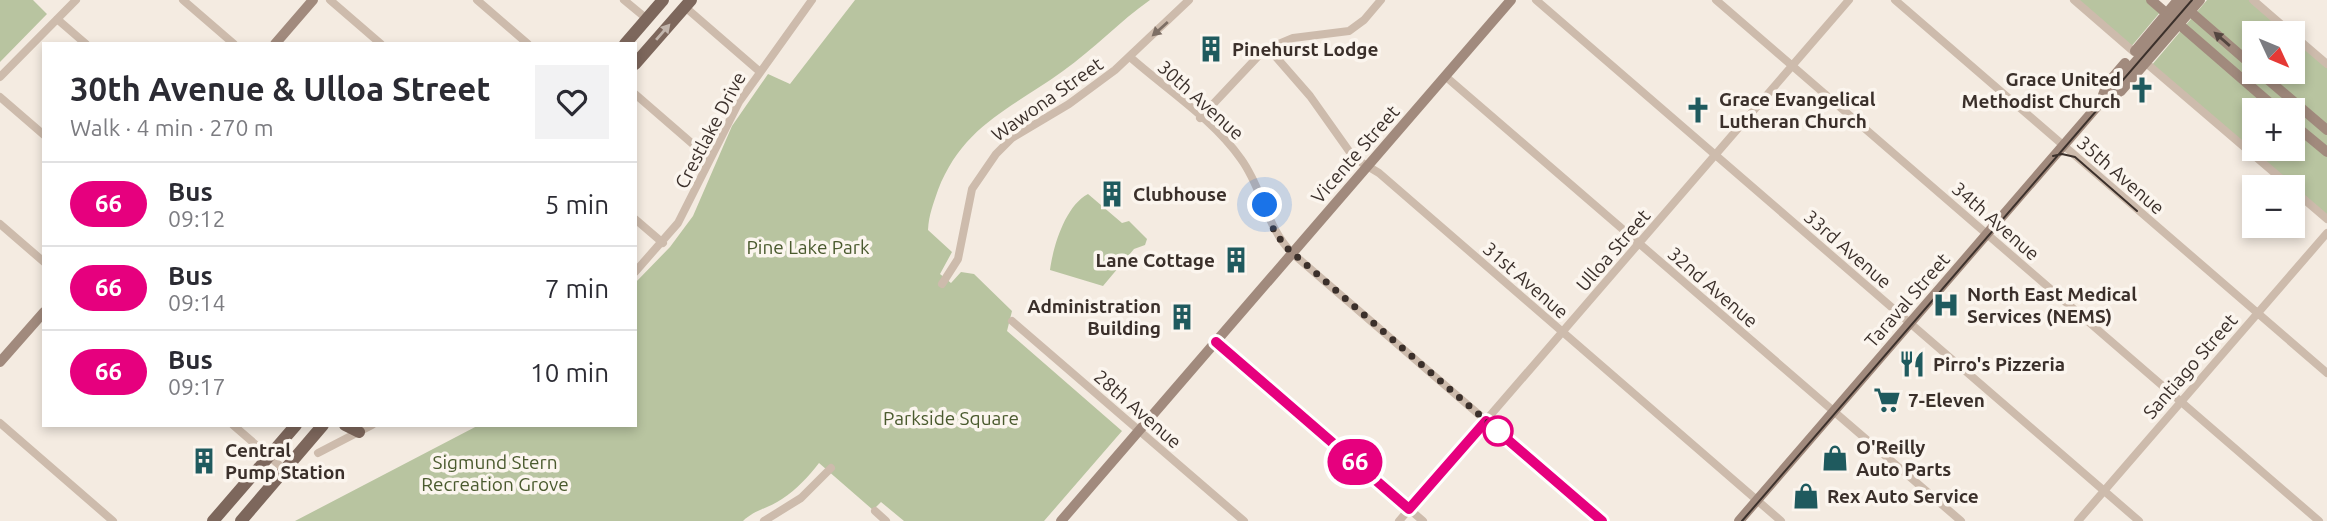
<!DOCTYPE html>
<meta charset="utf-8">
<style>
:root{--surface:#fff;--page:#f2f2f3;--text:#2b2b33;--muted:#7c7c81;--line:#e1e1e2}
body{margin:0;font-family:Ubuntu,sans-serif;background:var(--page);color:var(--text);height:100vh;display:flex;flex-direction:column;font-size:26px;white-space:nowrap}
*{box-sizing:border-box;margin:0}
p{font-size:23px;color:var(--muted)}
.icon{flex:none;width:38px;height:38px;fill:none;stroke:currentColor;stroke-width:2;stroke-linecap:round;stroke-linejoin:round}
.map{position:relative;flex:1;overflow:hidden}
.side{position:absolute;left:42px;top:42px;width:595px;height:385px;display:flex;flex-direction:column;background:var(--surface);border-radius:0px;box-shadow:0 4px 10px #0003}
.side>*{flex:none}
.badge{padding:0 14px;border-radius:23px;font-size:24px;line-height:46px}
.needle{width:46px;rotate:134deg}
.tools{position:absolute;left:2242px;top:21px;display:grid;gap:14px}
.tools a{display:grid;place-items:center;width:63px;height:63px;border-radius:0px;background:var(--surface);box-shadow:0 4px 10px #0003;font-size:35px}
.you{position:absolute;width:35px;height:35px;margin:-18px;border:5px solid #fff;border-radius:50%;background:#1a73e8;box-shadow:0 0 0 10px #1a73e833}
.map>.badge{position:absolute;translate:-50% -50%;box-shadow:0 0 0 4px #fff}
.round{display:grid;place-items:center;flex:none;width:74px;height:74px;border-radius:0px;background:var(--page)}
.summary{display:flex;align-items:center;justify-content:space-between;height:119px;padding:0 28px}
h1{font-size:33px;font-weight:700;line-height:52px}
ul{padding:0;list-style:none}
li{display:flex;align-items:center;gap:21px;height:84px;padding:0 28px;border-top:2px solid var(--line)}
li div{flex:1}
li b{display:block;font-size:26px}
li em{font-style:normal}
li .badge{min-width:77px;font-weight:700;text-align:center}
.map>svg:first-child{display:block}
.green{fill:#b8c4a0;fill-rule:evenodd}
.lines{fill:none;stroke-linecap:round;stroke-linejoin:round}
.street{stroke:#cdbbac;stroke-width:8}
.secondary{stroke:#a18a7d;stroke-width:10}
.primary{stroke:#7d675c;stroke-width:12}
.tram{stroke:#3b302b;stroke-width:2}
.oneway{fill:#7d6f65}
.oneway2{fill:#c2b5ac}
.oneway3{fill:#544640}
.line-casing{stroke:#fff;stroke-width:16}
.line{stroke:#e6007e;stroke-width:10}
.walk{stroke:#3b302b;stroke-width:7;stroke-dasharray:0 12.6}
.stop-dot{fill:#fff;stroke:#e6007e;stroke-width:3.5}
.labels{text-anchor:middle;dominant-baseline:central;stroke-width:7;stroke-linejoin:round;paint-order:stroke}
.poi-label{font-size:19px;font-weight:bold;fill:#3b302b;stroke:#fbf5ee;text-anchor:start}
.street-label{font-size:19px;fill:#3b302b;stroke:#fbf5ee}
.park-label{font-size:19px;fill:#4a5a2e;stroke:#fbf5ee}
</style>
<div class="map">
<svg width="2327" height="521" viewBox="0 0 2327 521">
<rect width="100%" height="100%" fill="#f4ebe1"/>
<path class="green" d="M0 0H33L47 14 0 62Z
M855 0H1150C1120 21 1094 49 1063 71 1012 108 963 125 938 190 933 205 929 214 928 230L952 252 940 274 951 283 961 272 974 274 1012 311 1007 331 1122 431 1044 521H904L881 502 873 510 819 463C808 477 797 489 782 499 769 508 754 510 743 521H295L479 425H635V283L670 247 693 216 732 126 768 74 790 84Z
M2074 0H2151L2162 10 2130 48Z
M2207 0H2253L2291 33H2254V72H2292L2293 34 2327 64V219L2151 66ZM2254 110H2292V149H2254Z
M1088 194 1122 223 1129 221 1147 239 1145 245 1134 249 1103 286 1050 270C1053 247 1065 206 1088 194Z"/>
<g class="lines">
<path class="street" d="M183 0 234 44
M330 0 381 44
M477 0 528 44
M624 0 647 19
M1536 0 2139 521
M1716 0 2319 521
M1895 0 2327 373
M2074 0 2134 52
M2253 0 2291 33
M685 7 759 71
M57 19 86 44
M2292 34 2327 64
M1268 48 1310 96 1354 158 1379 173 1781 521
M1130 57C1166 89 1213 119 1241 159 1263 189 1266 227 1292 253L1602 521
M2146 63 2291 187
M1445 76 1961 521
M0 77 76 0
M635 94 710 159
M0 97 44 135
M1200 118 1264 50 1293 38 1349 31 1364 20 1381 0
M2292 189 2327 219
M635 219 663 243
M0 224 44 262
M635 272 678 223 739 102 812 0
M942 284 958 259 972 189 996 154 1012 138 1069 104 1115 70 1189 0
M1012 321 1244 521
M1216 342 1423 521
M0 423 113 521
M233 425 285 470
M318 453 372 425
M875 511 886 521
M764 521 801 498 831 468
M1399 521 1849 0
M2078 521 2327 233"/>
<path class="secondary" d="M2151 0 2278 110
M2185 7 2254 67
M275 44 313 0
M2135 51 2178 0
M2259 72 2327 130
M2103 95 2107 84 2125 63
M2107 98 2121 91 2200 0
M2292 123 2327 152
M0 362 44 312
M1061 521 1511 0
M1739 521 2189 0"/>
<path class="primary" d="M625 44 663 0
M635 64 691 0
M345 425 359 432
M213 521 296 425
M241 521 323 425"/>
<path class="tram" d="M2053 156 2062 154 2075 157 2137 211
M1742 521 2192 0"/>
</g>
<defs><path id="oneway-solid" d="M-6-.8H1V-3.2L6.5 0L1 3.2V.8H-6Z" transform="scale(1.75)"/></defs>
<use class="oneway" href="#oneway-solid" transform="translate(1160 29) rotate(138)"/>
<use class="oneway2" href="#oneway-solid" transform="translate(663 32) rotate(-49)"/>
<use class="oneway3" href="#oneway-solid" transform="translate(2222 39) rotate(-139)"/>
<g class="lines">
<g class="line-casing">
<path id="line" d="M1216 342 1409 509 1486 421 1602 521"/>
</g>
<use href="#line" class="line"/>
<path class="walk" d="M1265 205 1274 231 1287 248 1498 431"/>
</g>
<defs>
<g id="building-bare" transform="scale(2.1)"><path d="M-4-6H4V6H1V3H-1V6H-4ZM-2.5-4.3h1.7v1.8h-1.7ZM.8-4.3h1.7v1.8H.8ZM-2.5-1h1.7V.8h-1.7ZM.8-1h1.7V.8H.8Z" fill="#1f5a5e" stroke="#fbf5ee" stroke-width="2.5" paint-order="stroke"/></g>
<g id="church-bare" transform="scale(2.1)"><path d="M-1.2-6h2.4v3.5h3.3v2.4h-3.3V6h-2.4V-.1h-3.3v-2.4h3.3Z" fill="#1f5a5e" stroke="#fbf5ee" stroke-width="2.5" paint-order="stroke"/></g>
<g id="hospital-bare" transform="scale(2.1)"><path d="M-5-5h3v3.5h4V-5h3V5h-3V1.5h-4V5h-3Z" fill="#1f5a5e" stroke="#fbf5ee" stroke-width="2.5" paint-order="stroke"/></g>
<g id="restaurant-bare" transform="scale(2.1)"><path d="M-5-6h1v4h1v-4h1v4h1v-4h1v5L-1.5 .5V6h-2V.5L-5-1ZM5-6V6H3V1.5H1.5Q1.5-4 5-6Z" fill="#1f5a5e" stroke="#fbf5ee" stroke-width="2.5" paint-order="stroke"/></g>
<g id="supermarket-bare" transform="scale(2.1)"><path d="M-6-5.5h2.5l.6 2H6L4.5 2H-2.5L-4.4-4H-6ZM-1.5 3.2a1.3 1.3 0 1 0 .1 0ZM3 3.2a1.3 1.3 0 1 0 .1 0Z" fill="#1f5a5e" stroke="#fbf5ee" stroke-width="2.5" paint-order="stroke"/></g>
<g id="shop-bare" transform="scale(2.1)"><path d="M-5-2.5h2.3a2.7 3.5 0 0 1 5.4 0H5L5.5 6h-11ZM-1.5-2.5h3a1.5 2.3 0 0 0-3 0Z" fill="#1f5a5e" stroke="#fbf5ee" stroke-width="2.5" paint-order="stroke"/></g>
</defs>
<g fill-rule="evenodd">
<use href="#building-bare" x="1211" y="49"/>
<use href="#church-bare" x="2142" y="90"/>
<use href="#church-bare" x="1698" y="110"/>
<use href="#building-bare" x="1112" y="194"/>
<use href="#building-bare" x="1236" y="260"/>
<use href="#hospital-bare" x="1946" y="305"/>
<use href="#building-bare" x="1182" y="317"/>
<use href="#restaurant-bare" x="1912" y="364"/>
<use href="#supermarket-bare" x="1887" y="400"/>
<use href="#shop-bare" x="1835" y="458"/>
<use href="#building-bare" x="204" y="461"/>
<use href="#shop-bare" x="1806" y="496"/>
</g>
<circle class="stop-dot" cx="1498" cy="431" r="14"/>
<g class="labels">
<g class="poi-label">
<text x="1232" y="49">Pinehurst Lodge</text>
<text x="2121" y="79" text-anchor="end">Grace United<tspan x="2121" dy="22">Methodist Church</tspan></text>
<text x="1719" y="99">Grace Evangelical<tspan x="1719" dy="22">Lutheran Church</tspan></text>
<text x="1133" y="194">Clubhouse</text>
<text x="1215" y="260" text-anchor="end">Lane Cottage</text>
<text x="1967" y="294">North East Medical<tspan x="1967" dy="22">Services (NEMS)</tspan></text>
<text x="1161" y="306" text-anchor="end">Administration<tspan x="1161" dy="22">Building</tspan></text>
<text x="1933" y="364">Pirro's Pizzeria</text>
<text x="1908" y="400">7-Eleven</text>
<text x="1856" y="447">O'Reilly<tspan x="1856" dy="22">Auto Parts</tspan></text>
<text x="225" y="450">Central<tspan x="225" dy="22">Pump Station</tspan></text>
<text x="1827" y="496">Rex Auto Service</text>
</g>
<g class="street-label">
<text transform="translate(1047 99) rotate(-35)">Wawona Street</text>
<text transform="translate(1201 100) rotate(42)">30th Avenue</text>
<text transform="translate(710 130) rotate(-62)">Crestlake Drive</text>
<text transform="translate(1355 154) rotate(-49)">Vicente Street</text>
<text transform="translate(2121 175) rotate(41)">35th Avenue</text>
<text transform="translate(1996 221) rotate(41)">34th Avenue</text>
<text transform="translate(1848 249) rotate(41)">33rd Avenue</text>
<text transform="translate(1613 250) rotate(-49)">Ulloa Street</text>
<text transform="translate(1526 280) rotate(41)">31st Avenue</text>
<text transform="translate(1713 287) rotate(41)">32nd Avenue</text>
<text transform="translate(1907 300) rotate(-49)">Taraval Street</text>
<text transform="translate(2190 366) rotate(-49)">Santiago Street</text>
<text transform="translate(1138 409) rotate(41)">28th Avenue</text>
</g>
<g class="park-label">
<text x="808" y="247">Pine Lake Park</text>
<text x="951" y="418">Parkside Square</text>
<text x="495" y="462">Sigmund Stern<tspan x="495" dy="22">Recreation Grove</tspan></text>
</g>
</g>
</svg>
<div class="tools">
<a><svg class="needle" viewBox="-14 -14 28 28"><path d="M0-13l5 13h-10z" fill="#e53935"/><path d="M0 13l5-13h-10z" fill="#7c7c81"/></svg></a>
<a>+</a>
<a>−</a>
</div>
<div class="you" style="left:1265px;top:205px"></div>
<b class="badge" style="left:1355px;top:462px;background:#e6007e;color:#fff">66</b>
<section class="side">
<div class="summary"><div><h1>30th Avenue &amp; Ulloa Street</h1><p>Walk · 4 min · 270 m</p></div><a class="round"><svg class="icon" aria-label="heart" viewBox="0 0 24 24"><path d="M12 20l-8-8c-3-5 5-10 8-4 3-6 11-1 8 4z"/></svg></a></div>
<ul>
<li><span class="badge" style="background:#e6007e;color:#fff">66</span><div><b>Bus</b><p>09:12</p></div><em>5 min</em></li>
<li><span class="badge" style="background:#e6007e;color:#fff">66</span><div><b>Bus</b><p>09:14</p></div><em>7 min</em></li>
<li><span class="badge" style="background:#e6007e;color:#fff">66</span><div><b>Bus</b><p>09:17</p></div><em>10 min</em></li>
</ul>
</section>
</div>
